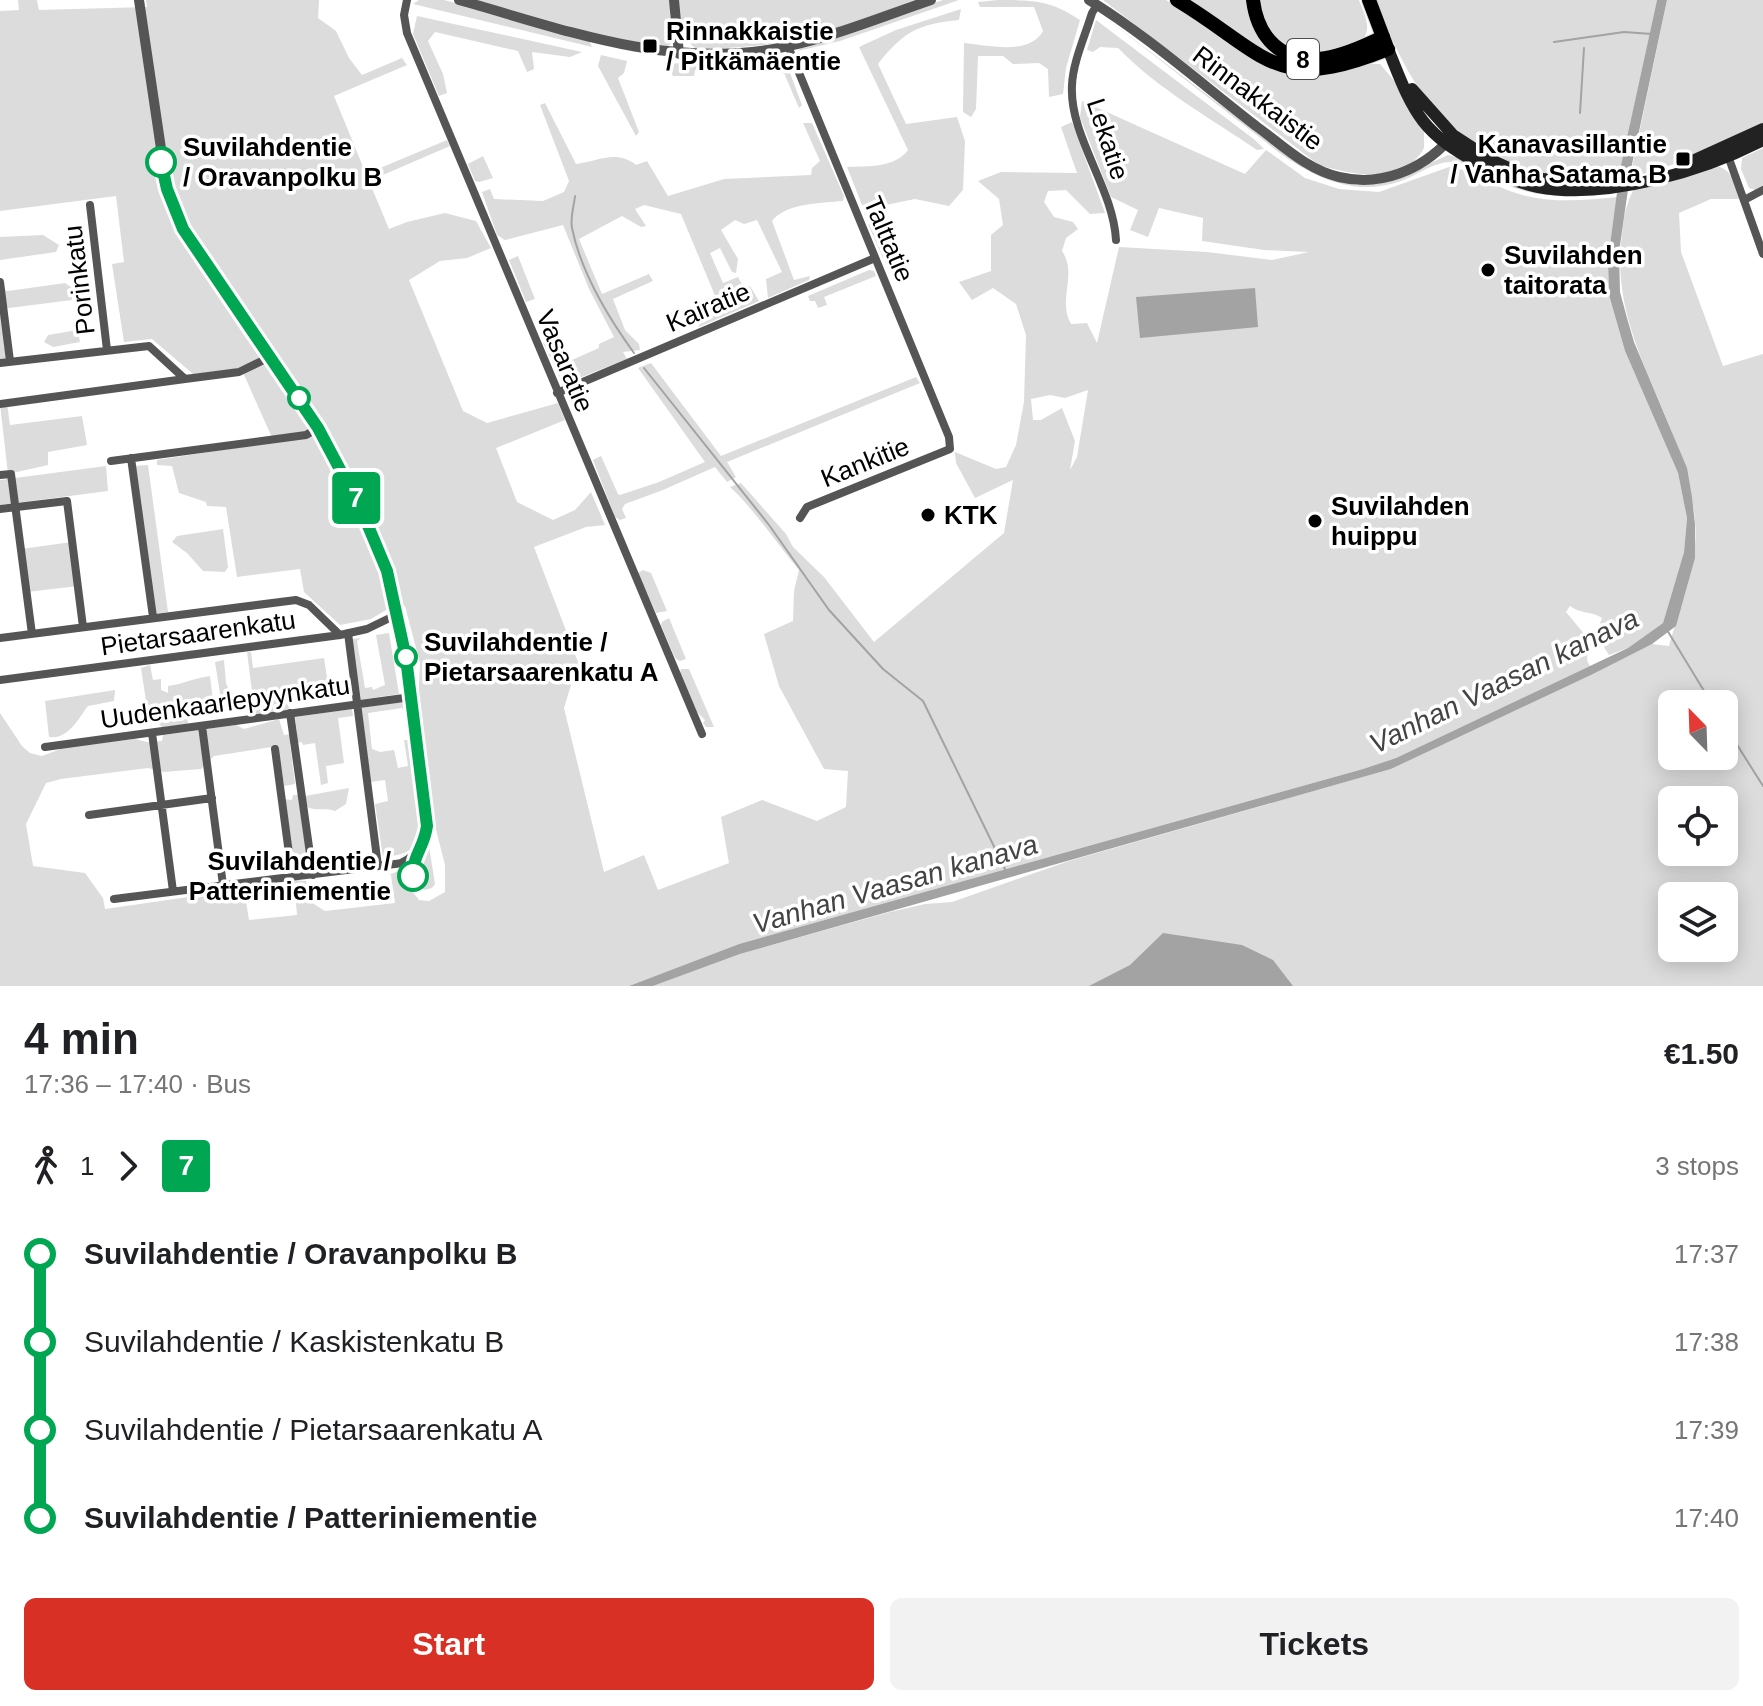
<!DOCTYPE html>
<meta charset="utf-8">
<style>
:root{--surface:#fff;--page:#f2f2f2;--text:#202124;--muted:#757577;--accent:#d93025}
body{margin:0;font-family:Helvetica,sans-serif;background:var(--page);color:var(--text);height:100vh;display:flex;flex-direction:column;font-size:30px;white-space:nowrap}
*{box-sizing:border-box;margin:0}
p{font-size:26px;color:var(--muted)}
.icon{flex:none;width:44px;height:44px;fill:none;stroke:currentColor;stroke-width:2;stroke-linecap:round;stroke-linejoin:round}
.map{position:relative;height:986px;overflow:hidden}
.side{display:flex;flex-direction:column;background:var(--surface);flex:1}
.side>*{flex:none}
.badge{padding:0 16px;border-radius:6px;font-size:28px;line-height:52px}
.needle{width:52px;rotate:337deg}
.tools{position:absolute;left:1658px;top:690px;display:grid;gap:16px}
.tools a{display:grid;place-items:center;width:80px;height:80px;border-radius:12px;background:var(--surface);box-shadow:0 4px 20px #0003;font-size:40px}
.map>.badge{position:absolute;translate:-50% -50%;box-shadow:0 0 0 4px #fff}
.legs{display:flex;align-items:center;gap:12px;height:88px;padding:0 24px;font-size:26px}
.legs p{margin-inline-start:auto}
.overview{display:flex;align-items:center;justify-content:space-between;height:136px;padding:0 24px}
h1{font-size:44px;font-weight:700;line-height:60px}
.button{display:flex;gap:16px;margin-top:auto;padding:16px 24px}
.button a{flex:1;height:92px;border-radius:12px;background:var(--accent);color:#fff;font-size:32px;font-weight:700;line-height:92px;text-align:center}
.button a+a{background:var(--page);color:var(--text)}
ul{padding:0 24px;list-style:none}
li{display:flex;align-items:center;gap:28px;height:88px;font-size:30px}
li i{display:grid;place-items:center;width:12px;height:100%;margin:0 10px;background:currentColor}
li i::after{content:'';width:20px;height:20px;margin:-10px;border:6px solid;border-radius:50%;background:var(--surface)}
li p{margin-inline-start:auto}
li:first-child i{background:linear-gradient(#0000 50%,currentColor 0)}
li:last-child i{background:linear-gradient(currentColor 50%,#0000 0)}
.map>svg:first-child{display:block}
.green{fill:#dcdcdc;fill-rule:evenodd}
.water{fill:#a3a3a3}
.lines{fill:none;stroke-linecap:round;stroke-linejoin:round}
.stream{stroke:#a3a3a3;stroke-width:2}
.trunk-casing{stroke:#dbdbdb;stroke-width:16}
.motorway-casing{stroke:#dbdbdb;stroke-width:16}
.minor{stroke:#555;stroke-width:8}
.tertiary{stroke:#555;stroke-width:10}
.secondary{stroke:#222;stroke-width:12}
.trunk{stroke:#000;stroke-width:14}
.motorway{stroke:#000;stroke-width:14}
.line-1-casing{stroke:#fff;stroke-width:18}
.line-1{stroke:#00a651;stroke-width:12}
.poi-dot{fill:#000;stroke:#fff;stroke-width:3}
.stop-1-dot{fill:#fff;stroke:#00a651;stroke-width:4}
.labels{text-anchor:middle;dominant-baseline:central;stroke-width:7;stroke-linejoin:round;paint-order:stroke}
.shield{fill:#fff;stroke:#4c4c4c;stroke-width:2}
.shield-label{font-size:24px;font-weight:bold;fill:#000}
.poi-label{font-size:26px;font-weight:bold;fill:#000;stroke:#fff;text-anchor:start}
.street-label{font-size:26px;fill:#000;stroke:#fff}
.stop-label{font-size:26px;font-weight:bold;fill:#000;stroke:#fff;text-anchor:start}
.water-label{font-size:28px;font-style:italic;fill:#444;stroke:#fff}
</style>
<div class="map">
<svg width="1763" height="986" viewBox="0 0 1763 986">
<rect width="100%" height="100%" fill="#fff"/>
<path class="green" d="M18 0H37L39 10 147 7 146 0H319L318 18 336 31 349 58 362 75 402 58 407 65 334 96 366 174 447 140 450 146 369 181 389 229 407 222 445 213 476 221 491 248 467 258 440 261 409 280 463 411 487 423 558 403 565 420 496 448 517 502 553 520 575 510 591 492 605 525 586 527 534 547 578 662 564 708 604 872 644 855 658 890 729 863 721 817 762 800 817 821 846 807 848 771 824 769 779 686 764 634 793 621 794 591 799 570C777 544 754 509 730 487L741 483 786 534 793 547 824 577 874 642 1004 533 1013 480 975 498 956 463 955 452 996 469 1006 467 1016 445 1024 402 1026 335 1016 304 993 288 972 300 959 282 991 271V235L1003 225 999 199 978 181 1001 172 1077 173 1061 127 1072 122 1105 213 1090 214 1066 190 1048 191 1044 202 1054 217 1073 222 1078 229 1066 238 1062 251C1078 274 1057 300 1071 324L1087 323 1097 343 1119 247 1207 252 1272 260 1309 252 1264 250 1202 241 1203 218 1159 208 1148 237 1130 230 1138 210 1111 197 1080 117 1082 101 1245 174 1266 150 1305 178 1339 189 1379 192 1449 167C1469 169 1488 182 1507 190 1543 204 1579 201 1617 197L1608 260 1609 295 1625 351 1678 473 1687 518 1684 552 1663 623 1628 648 1609 655 1596 635 1602 618C1592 611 1580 614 1570 606L1566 612 1591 642C1591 652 1583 656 1590 666L1396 758 1363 769 739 944 629 986H0V713L22 746 30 753 42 756 63 748 135 739 147 742 162 741 163 735 236 725 244 729 279 719 284 735 297 733 295 717 352 709 353 716 338 718 344 763 326 766 328 783 321 785 315 743 303 745 302 742 290 744 295 784 284 786 278 746 214 756 201 769 164 772 148 768 61 779 46 783 26 824 33 866 85 873 103 898 105 909 244 889 249 920 297 915 294 880 306 881 314 904 325 911 395 903 391 875H389L407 867 406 883 419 900 429 901 445 892V865L430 806 418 705 420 663 405 606 386 610 371 619 340 625 304 592 300 569 237 577 226 507 207 506 206 502 179 493 172 466 157 465V460L274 442 241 368 193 374 152 339 124 342 112 264 124 262 116 196 0 211V11L19 10ZM1088 390 1077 457 1070 470 1075 441 1062 408 1041 420H1033L1031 399 1050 395 1065 398Z
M419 0H444L571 34 589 40 592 47 413 4Z
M476 0H917C875 14 834 31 791 41 760 47 728 48 696 49L680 34 678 13 670 14 672 43 668 46 624 42Z
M943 0H959L840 41 798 51 802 47Z
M998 0C1032 0 1051 0 1080 20L1066 68 1063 94 1049 97 1048 69 1039 63 1013 64 1003 56H978L976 109 971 117 963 112 964 43C987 45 1029 56 1043 31L1034 7H980L978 2Z
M1103 0H1166L1269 65 1380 64 1396 83 1408 109 1424 132V148C1403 186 1353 175 1319 165Z
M1186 0H1247C1249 27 1261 40 1282 56L1271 58Z
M1257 0H1359C1363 11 1371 25 1365 36 1359 45 1347 46 1338 49 1313 57 1281 55 1266 30 1261 21 1260 9 1257 0Z
M1376 0H1657L1619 178C1605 179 1589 181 1575 180 1516 174 1458 142 1423 94 1402 66 1389 32 1376 0Z
M1667 0H1763V123C1724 144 1673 168 1630 177Z
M961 9 959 20C918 24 903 32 878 64L906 124 957 117 965 141 963 190 949 206 915 199 871 208 862 205 847 167C868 166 895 168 908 150L859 47 896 30Z
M1102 15 1284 153 1343 182 1357 185 1391 181 1448 155 1606 193C1571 198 1537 198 1504 184 1487 177 1471 164 1453 162 1434 161 1418 175 1401 181 1356 197 1317 179 1281 154Z
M417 16 582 52 570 57 532 52 534 69 527 72 518 51 435 32 428 41 443 74 447 93 439 96 413 34Z
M1096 20 1255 140 1264 149 1257 150C1210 118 1158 89 1118 48L1100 47 1093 52 1087 50Z
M601 55 627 61 624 73 618 78 639 132 636 136 598 66Z
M749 59H781L787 65 802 105 799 108 784 73 773 70H695L694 76H673L666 64Z
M545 103 576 164C597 162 616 149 636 165L647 161 668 196 724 179 811 175 812 168 820 161 803 123H812L844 196 843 201C821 203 786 203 772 221L794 280 810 276 809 280 768 298 766 279 782 272 757 220 744 224 735 220 721 230 738 259 736 273 732 272 720 248 710 253 723 283 738 277 744 288 750 286 759 301 699 327 698 322 721 310 681 214 644 205 635 209 646 226 641 227 622 216 579 239 602 294 649 274 653 281 613 299 625 330 639 344 640 350 623 352 627 359 572 381 562 382 543 343 551 340 563 364 599 348V344L614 337 589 289 563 225 505 240 497 235 482 192 490 189 494 199 543 201 564 192 569 181 540 105Z
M1763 148V185L1755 190 1749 188 1741 169 1742 158Z
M483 156 493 178 479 182 475 181 468 164Z
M1716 166C1733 169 1735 185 1739 199H1711L1679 213 1681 252 1723 366 1763 354V986H653L740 954 890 912 925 904 952 902 1069 861 1391 769 1591 675 1632 652 1652 644 1669 646C1680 605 1699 564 1695 521 1687 419 1607 341 1622 234 1624 216 1626 203 1635 187ZM1672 704H1724V756H1672ZM1672 800H1724V852H1672ZM1672 896H1724V948H1672Z
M878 220 894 256 896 255V260H885L883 258 868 224Z
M43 235 59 245 56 252 0 260V237Z
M518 256 535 299 526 302 509 260Z
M869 270 874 271 876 276 824 297 827 305 818 308 815 301H810L808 296Z
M65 283 71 287 72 300 1 309 8 358 0 359V289L8 291Z
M72 331 78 333 80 342 53 347 44 342 48 335Z
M651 363 721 456 916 377 920 383 727 462 736 477 727 482 715 467 663 490 625 504 622 509 626 518 620 520 615 517 593 460 601 456 618 494 620 495 659 482 705 462 638 368Z
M7 403 10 425 82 416 87 445 48 452V465L8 474 0 404Z
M148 465 168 612 155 614 134 466Z
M106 466 108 491 0 505V480Z
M223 529 228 567 225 572 203 571 187 553 172 542 177 536Z
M72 542 78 586 27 592 21 549Z
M643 570 651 573 667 611 656 613 638 573Z
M669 618 686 659 680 661 675 658 661 625 662 622Z
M389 633 399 694 359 700 351 639 361 638 357 641 365 688 372 687 373 690 385 685 376 635Z
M247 652H251L253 668 324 658 328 684 286 690 289 710 255 715Z
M224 660 226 683 231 695 246 694V699L221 700 215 662Z
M150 665 153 680 161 679V690L168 693V686C183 684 194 678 210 676L213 701 196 704 185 699 188 724 162 727 157 722 149 721 141 668Z
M681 669H689L714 727H706L703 723 705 720 697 712 680 673Z
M115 690 114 701 88 706C78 719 68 740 49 737L45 701Z
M404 701 408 709 405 712 402 708 368 713 372 749 380 752 394 750 398 768 408 766 404 740H410C413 761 427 832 413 847 406 855 392 856 383 857L375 804 388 801 385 780 371 782 361 708Z
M349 788 346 804 335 811C325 807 314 812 306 806L305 796Z
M293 795H298L308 867 293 869 284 799 292 800Z
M429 846 435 884 432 888 424 890C412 876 417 858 429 846Z"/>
<path class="water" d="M1657 0H1667L1631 169 1619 252 1620 292 1627 318 1634 342 1687 468 1692 497 1695 524V558L1676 626 1652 644 1591 675 1391 769 740 954 653 986H629L739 944 1363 769 1396 758 1628 648 1663 623 1684 552 1687 518 1678 473 1625 351 1609 295 1608 260 1620 170Z
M1255 288 1258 327 1140 338 1136 297Z
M1163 933 1242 945 1273 960 1293 986H1089L1130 965Z"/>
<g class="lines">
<path class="stream" d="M1554 42 1624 32 1652 34
M1580 113 1584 48
M575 196C574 206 570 218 572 228 581 273 608 317 634 353
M644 368 769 525 829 610 883 669 923 701 1005 869
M1667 630 1712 704
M1724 724 1763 786"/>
<g class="trunk-casing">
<path id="trunk" d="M1369 0 1386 45"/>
</g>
<g class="motorway-casing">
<path id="motorway" d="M1177 0C1268 55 1274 95 1388 49
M1253 0C1255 16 1259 29 1270 41 1301 75 1348 54 1383 37"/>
</g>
<path class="minor" d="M407 0 404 15 407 33 702 734
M1097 5 1092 13C1085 36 1073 62 1072 85 1069 136 1113 187 1116 240
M788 46 949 437 950 449 807 507 800 518
M1727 153 1763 254
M1746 199 1763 190
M90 205 107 350
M0 282 10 361
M0 363 149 346 185 379 239 372 270 357
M557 393 875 258
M0 404 185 379
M131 458 153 617
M111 461 306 435 318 428
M0 475 11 474 32 634
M0 509 67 501 83 627
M348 633 378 866
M0 638 296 600 309 605 340 635
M0 680 340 635 367 629 398 614
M290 713 313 875
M202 726 223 885
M152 733 173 891
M45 747 411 697
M275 749 292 876
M89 815 212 798
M114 899 403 863"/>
<path class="tertiary" d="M139 0 167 189 177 218 193 246C266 351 356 461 391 586 413 663 417 747 427 826 424 844 419 855 403 863
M459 0C563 29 658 66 768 50 824 41 878 18 931 0
M674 0 679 54
M1089 0C1145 34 1203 85 1256 126 1281 144 1307 170 1339 177 1381 187 1421 170 1449 140"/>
<path class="secondary" d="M1388 49C1398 73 1407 100 1423 121 1437 139 1456 151 1476 162 1495 173 1517 183 1538 187 1606 200 1703 171 1763 140
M1412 89 1453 135 1493 161 1531 178 1577 182
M1686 164 1763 129"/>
<use href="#trunk" class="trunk"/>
<use href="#motorway" class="motorway"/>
</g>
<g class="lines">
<g class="line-1-casing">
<path id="line-1" d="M161 162 167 189 183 229 318 428 361 509 387 571 406 658 427 826C424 848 413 854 413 876"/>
</g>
<use href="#line-1" class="line-1"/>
</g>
<g class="poi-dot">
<rect x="642" y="38" width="16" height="16" rx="4"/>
<rect x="1675" y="151" width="16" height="16" rx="4"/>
<circle cx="1488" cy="270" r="8"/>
<circle cx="928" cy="515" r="8"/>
<circle cx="1315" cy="521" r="8"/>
</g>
<g class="stop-1-dot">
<circle cx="161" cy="162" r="14"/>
<circle cx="299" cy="398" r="10"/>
<circle cx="406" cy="657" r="10"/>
<circle cx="413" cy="876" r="14"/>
</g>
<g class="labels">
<rect class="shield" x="1287" y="39" width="32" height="40" rx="6"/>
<g class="shield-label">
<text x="1303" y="59">8</text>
</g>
<g class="poi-label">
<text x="666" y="31">Rinnakkaistie<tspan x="666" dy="30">/ Pitkämäentie</tspan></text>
<text x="1667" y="144" text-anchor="end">Kanavasillantie<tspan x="1667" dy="30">/ Vanha Satama B</tspan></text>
<text x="1504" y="255">Suvilahden<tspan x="1504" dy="30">taitorata</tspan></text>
<text x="1331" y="506">Suvilahden<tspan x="1331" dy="30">huippu</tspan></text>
<text x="944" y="515">KTK</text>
</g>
<g class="street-label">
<text transform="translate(1258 98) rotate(37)">Rinnakkaistie</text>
<text transform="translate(1108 139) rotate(72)">Lekatie</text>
<text transform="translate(889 239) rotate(67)">Talttatie</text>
<text transform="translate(79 280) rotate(-97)">Porinkatu</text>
<text transform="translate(708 307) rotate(-23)">Kairatie</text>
<text transform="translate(565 361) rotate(67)">Vasaratie</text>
<text transform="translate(865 462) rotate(-22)">Kankitie</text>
<text transform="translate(198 633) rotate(-8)">Pietarsaarenkatu</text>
<text transform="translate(225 702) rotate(-8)">Uudenkaarlepyynkatu</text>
</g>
<g class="stop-label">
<text x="183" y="147">Suvilahdentie<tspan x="183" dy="30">/ Oravanpolku B</tspan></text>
<text x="424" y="642">Suvilahdentie /<tspan x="424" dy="30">Pietarsaarenkatu A</tspan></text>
<text x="391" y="861" text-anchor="end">Suvilahdentie /<tspan x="391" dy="30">Patteriniementie</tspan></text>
</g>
<g class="water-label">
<text transform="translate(1504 681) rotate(-26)">Vanhan Vaasan kanava</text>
<text transform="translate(895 884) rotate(-16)">Vanhan Vaasan kanava</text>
</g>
</g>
</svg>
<div class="tools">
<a><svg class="needle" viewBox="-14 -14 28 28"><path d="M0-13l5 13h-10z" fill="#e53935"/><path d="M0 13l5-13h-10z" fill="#757577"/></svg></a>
<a><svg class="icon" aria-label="locate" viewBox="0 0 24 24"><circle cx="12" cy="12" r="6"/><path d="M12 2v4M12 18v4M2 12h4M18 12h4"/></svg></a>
<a><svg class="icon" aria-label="layers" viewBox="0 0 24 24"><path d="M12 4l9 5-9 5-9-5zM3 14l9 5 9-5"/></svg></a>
</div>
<b class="badge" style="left:356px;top:498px;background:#00a651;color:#fff">7</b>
</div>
<section class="side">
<div class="overview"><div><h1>4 min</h1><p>17:36 – 17:40 · Bus</p></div><b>€1.50</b></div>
<div class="legs"><svg class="icon" aria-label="walk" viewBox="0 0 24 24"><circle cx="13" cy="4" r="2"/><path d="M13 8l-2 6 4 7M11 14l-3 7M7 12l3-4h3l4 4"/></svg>1<svg class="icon" aria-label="forward" viewBox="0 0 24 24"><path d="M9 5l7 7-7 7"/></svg><b class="badge" style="background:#00a651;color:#fff">7</b><p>3 stops</p></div>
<ul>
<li><i style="color:#00a651"></i><b>Suvilahdentie / Oravanpolku B</b><p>17:37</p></li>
<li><i style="color:#00a651"></i><span>Suvilahdentie / Kaskistenkatu B</span><p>17:38</p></li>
<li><i style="color:#00a651"></i><span>Suvilahdentie / Pietarsaarenkatu A</span><p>17:39</p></li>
<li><i style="color:#00a651"></i><b>Suvilahdentie / Patteriniementie</b><p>17:40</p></li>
</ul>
<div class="button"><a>Start</a><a>Tickets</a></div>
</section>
